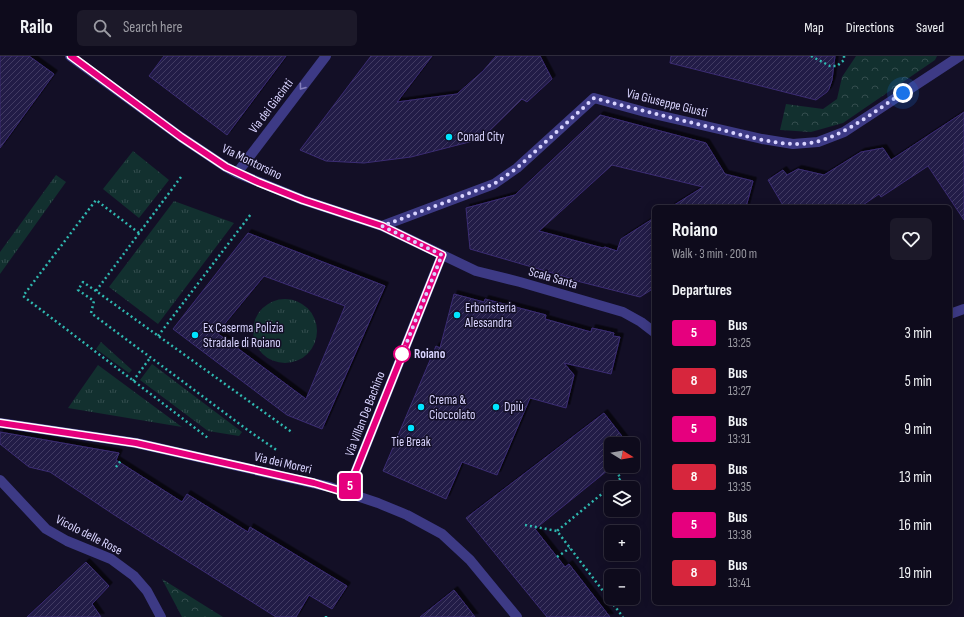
<!DOCTYPE html>
<meta charset="utf-8">
<style>
:root{--surface:#0e0b1c;--page:#1c1929;--text:#f1f3f6;--muted:#9b9ba3;--line:#2e2b3b}
body{margin:0;font-family:"Sofia Sans Condensed",sans-serif;background:var(--page);color:var(--text);height:100vh;display:flex;flex-direction:column;font-size:15px;white-space:nowrap}
*{box-sizing:border-box;margin:0}
p{font-size:13px;color:var(--muted)}
.icon{flex:none;width:22px;height:22px;fill:none;stroke:currentColor;stroke-width:2;stroke-linecap:round;stroke-linejoin:round}
.map{position:relative;flex:1;overflow:hidden}
.panel{position:absolute;left:652px;top:149px;width:300px;height:400px;display:flex;flex-direction:column;background:var(--surface);border-radius:6px;box-shadow:0 2px 10px #0003,0 0 0 1px var(--line)}
.panel>*{flex:none}
.badge{padding:0 8px;border-radius:3px;font-size:14px;line-height:26px}
.needle{width:26px;rotate:101deg}
.fabs{position:absolute;left:604px;top:381px;display:grid;gap:8px}
.fabs a{display:grid;place-items:center;width:36px;height:36px;border-radius:6px;background:var(--surface);box-shadow:0 2px 10px #0003,0 0 0 1px var(--line);font-size:20px}
.you{position:absolute;width:20px;height:20px;margin:-10px;border:3px solid #fff;border-radius:50%;background:#1a73e8;box-shadow:0 0 0 6px #1a73e833}
.map>.badge{position:absolute;translate:-50% -50%;box-shadow:0 0 0 2px #fff}
h2{padding:0 20px;font-size:15px;line-height:36px}
.round{display:grid;place-items:center;flex:none;width:42px;height:42px;border-radius:6px;background:var(--page)}
.summary{display:flex;align-items:center;justify-content:space-between;height:68px;padding:0 20px}
h1{font-size:19px;font-weight:700;line-height:30px}
ul{padding:0;list-style:none}
li{display:flex;align-items:center;gap:12px;height:48px;padding:0 20px}
li div{flex:1}
li b{display:block;font-size:15px}
li em{font-style:normal}
li .badge{min-width:44px;font-weight:700;text-align:center}
header{display:flex;align-items:center;gap:24px;box-sizing:border-box;height:56px;padding:0 20px;background:var(--surface);border-bottom:1px solid var(--line)}
header strong{font-size:19px}
nav{display:flex;gap:22px;margin-inline-start:auto;font-size:14px}
.search{width:280px;height:36px;background:var(--page);display:flex;align-items:center;gap:10px;box-sizing:border-box;padding:0 14px;border-radius:6px;color:var(--muted);font-size:15px}
.map>svg:first-child{display:block}
.grass{fill:url(#grass-tufts)}
.forest{fill:url(#forest-crowns)}
.building{fill:url(#building-hatch);stroke:#3b2d73;fill-rule:evenodd;filter:url(#shadow)}
.lines{fill:none;stroke-linecap:round;stroke-linejoin:round}
.path{stroke:#2fb8b0;stroke-width:2.5;stroke-dasharray:2 3;stroke-linecap:butt}
.street{stroke:#3d3a85;stroke-width:10}
.oneway{stroke:#837fbc}
.line-casing{stroke:#fff;stroke-width:9}
.line{stroke:#e6007e;stroke-width:6}
.walk{stroke:#d9d4ff;stroke-width:4;stroke-dasharray:0 7.2}
.poi-dot{fill:#00e5ff;stroke:#130f26;stroke-width:1.5}
.stop-dot{fill:#fff;stroke:#e6007e;stroke-width:2}
.labels{text-anchor:middle;dominant-baseline:central;stroke-width:3;stroke-linejoin:round;paint-order:stroke}
.street-label{font-size:13px;fill:#d9d4ff;stroke:#130f26}
.poi-label{font-size:13px;fill:#d9d4ff;stroke:#130f26;text-anchor:start}
.stop-label{font-size:13px;font-weight:bold;fill:#d9d4ff;stroke:#130f26;text-anchor:start}
</style>
<header>
<strong>Railo</strong>
<div class="search"><svg class="icon" aria-label="search" viewBox="0 0 24 24"><circle cx="10" cy="10" r="6"/><path d="M15 15l6 6"/></svg>Search here</div>
<nav><a>Map</a><a>Directions</a><a>Saved</a></nav>
</header>
<div class="map">
<svg width="964" height="561" viewBox="0 0 964 561">
<defs>
<pattern id="grass-tufts" width="24" height="20" patternUnits="userSpaceOnUse"><rect width="24" height="20" fill="#12302f"/><path d="M3 7l-1-3M5 7V3M7 7l1-3M15 17l-1-3M17 17v-4M19 17l1-3" fill="none" stroke="#344d4e"/></pattern>
<pattern id="forest-crowns" width="20" height="18" patternUnits="userSpaceOnUse"><rect width="20" height="18" fill="#12302f"/><path d="M2 6a3 3 0 1 1 6 0M12 15a3 3 0 1 1 6 0" fill="none" stroke="#344d4e"/></pattern>
<pattern id="building-hatch" width="6" height="6" patternUnits="userSpaceOnUse"><rect width="6" height="6" fill="#241b47"/><path d="M-1 1l2-2M0 6l6-6M5 7l2-2" fill="none" stroke="#433b63"/></pattern>
<filter id="shadow"><feDropShadow dx="3.5" dy="-3.5" stdDeviation="0" flood-color="#0009"/></filter>
</defs>
<rect width="100%" height="100%" fill="#130f26"/>
<path class="grass" d="M133 95 169 124 139 162 103 133Z
M56 119 66 126 0 218V196Z
M174 145 234 167 158 268 109 231Z
M253 275a32 32 0 1 1 64 0a32 32 0 1 1-64 0Z
M101 286 132 314 129 317 96 293Z
M152 308 242 376 239 380 208 375 140 324Z
M98 309 182 371 68 352Z"/>
<path class="forest" d="M856 0H937L935 4 843 67 811 76 780 74 786 48 823 53 837 43 842 21Z
M162 523 223 561H182Z"/>
<path class="building" d="M0 0H29L54 18 0 92Z
M164 0H286L227 79 149 20Z
M371 0H432L397 46 457 38 483 15 496 0H540L552 23 527 46 522 43 481 83 411 101 364 107 326 105 300 94Z
M671 0H835L832 24 829 33 827 36 816 44 670 7Z
M964 56V164L928 110 881 141 879 138 860 151H784L768 124 783 114 787 119 798 113 824 119 861 96 883 92 891 104Z
M600 59 706 87 725 118 753 125 746 151H671L703 131 612 109 539 175 603 192 605 191 617 195 621 183 654 162V223L651 234 640 241 573 224V223L470 193 466 152 515 139Z
M248 177 385 230 322 373 287 359 173 273ZM264 220 345 250 306 343 217 277Z
M454 238 484 246 485 243 546 259 545 263 591 276 592 272 614 277 613 280 620 281 611 318 564 307 574 319 566 352 530 342 497 419 462 406 446 443 383 415 436 290 440 292Z
M604 357 628 388H611V410H613L535 473 565 511 569 508 610 561H547L466 462Z
M0 376 119 397 116 404 182 446 187 438 248 476 250 471 347 530 332 553 309 539 296 561H276L116 460 50 416 29 411 0 388Z
M86 506 109 530 92 548 101 561H27Z
M454 534 475 561H420Z"/>
<g class="lines">
<path class="path" d="M811 0 830 10H837L844 4V0
M181 121 96 235 293 377
M139 177 96 144 23 240 208 382
M96 235 83 226 78 234 94 245 91 257 249 375 278 395
M158 280 251 158
M133 325 150 302
M116 411 122 403
M612 411 621 422 557 475 623 561
M525 469 557 475
M557 501 570 492
M326 561V560"/>
<path class="street" d="M70 0 181 81 226 111 237 117 303 144 382 170 476 215 520 226 623 256 641 266 654 276
M237 117 326 0
M382 170 494 128 517 112 594 42 645 56 762 83 793 88 818 86 844 76 960 0
M950 258 964 253
M0 367 136 387 330 431 378 447 407 459 442 478 470 504 517 561
M0 424 46 473 67 485 111 503 134 520 147 535 161 561
M347 437 442 199"/>
</g>
<defs><path id="oneway-chevron" d="M-2-3.5L2.5 0L-2 3.5" fill="none" stroke-width="1.6" stroke-linecap="round" stroke-linejoin="round"/></defs>
<use class="oneway" href="#oneway-chevron" transform="translate(302 31) rotate(127)"/>
<g class="lines">
<g class="line-casing">
<path id="line" d="M0 367 136 387 314 427 347 437 442 199 382 170 303 144 258 126 226 111 181 81 71 0"/>
</g>
<use href="#line" class="line"/>
<path class="walk" d="M402 298 442 199 382 170 494 128 517 112 594 42C635 53 676 63 718 73 747 80 789 94 819 85 850 76 876 54 903 37"/>
</g>
<g class="poi-dot">
<circle cx="449" cy="81" r="4"/>
<circle cx="457" cy="259" r="4"/>
<circle cx="195" cy="279" r="4"/>
<circle cx="421" cy="351" r="4"/>
<circle cx="496" cy="351" r="4"/>
<circle cx="411" cy="372" r="4"/>
</g>
<circle class="stop-dot" cx="402" cy="298" r="8"/>
<g class="labels">
<g class="street-label">
<text transform="translate(667 47) rotate(14)">Via Giuseppe Giusti</text>
<text transform="translate(271 50) rotate(-53)">Via dei Giacinti</text>
<text transform="translate(252 106) rotate(26)">Via Montorsino</text>
<text transform="translate(553 222) rotate(16)">Scala Santa</text>
<text transform="translate(365 358) rotate(-69)">Via Villan De Bachino</text>
<text transform="translate(283 407) rotate(13)">Via dei Moreri</text>
<text transform="translate(89 479) rotate(27)">Vicolo delle Rose</text>
</g>
<g class="poi-label">
<text x="457" y="81">Conad City</text>
<text x="465" y="252">Erboristeria<tspan x="465" dy="15">Alessandra</tspan></text>
<text x="203" y="272">Ex Caserma Polizia<tspan x="203" dy="15">Stradale di Roiano</tspan></text>
<text x="429" y="344">Crema &amp;<tspan x="429" dy="15">Cioccolato</tspan></text>
<text x="504" y="351">Dpiù</text>
<text x="411" y="386" text-anchor="middle">Tie Break</text>
</g>
<g class="stop-label">
<text x="414" y="298">Roiano</text>
</g>
</g>
</svg>
<div class="fabs">
<a><svg class="needle" viewBox="-14 -14 28 28"><path d="M0-13l5 13h-10z" fill="#e53935"/><path d="M0 13l5-13h-10z" fill="#9b9ba3"/></svg></a>
<a><svg class="icon" aria-label="layers" viewBox="0 0 24 24"><path d="M12 4l9 5-9 5-9-5zM3 14l9 5 9-5"/></svg></a>
<a>+</a>
<a>−</a>
</div>
<div class="you" style="left:903px;top:37px"></div>
<b class="badge" style="left:350px;top:430px;background:#e6007e;color:#fff">5</b>
<section class="panel">
<div class="summary"><div><h1>Roiano</h1><p>Walk · 3 min · 200 m</p></div><a class="round"><svg class="icon" aria-label="heart" viewBox="0 0 24 24"><path d="M12 20l-8-8c-3-5 5-10 8-4 3-6 11-1 8 4z"/></svg></a></div>
<h2>Departures</h2>
<ul>
<li><span class="badge" style="background:#e6007e;color:#fff">5</span><div><b>Bus</b><p>13:25</p></div><em>3 min</em></li>
<li><span class="badge" style="background:#d7263d;color:#fff">8</span><div><b>Bus</b><p>13:27</p></div><em>5 min</em></li>
<li><span class="badge" style="background:#e6007e;color:#fff">5</span><div><b>Bus</b><p>13:31</p></div><em>9 min</em></li>
<li><span class="badge" style="background:#d7263d;color:#fff">8</span><div><b>Bus</b><p>13:35</p></div><em>13 min</em></li>
<li><span class="badge" style="background:#e6007e;color:#fff">5</span><div><b>Bus</b><p>13:38</p></div><em>16 min</em></li>
<li><span class="badge" style="background:#d7263d;color:#fff">8</span><div><b>Bus</b><p>13:41</p></div><em>19 min</em></li>
</ul>
</section>
</div>
